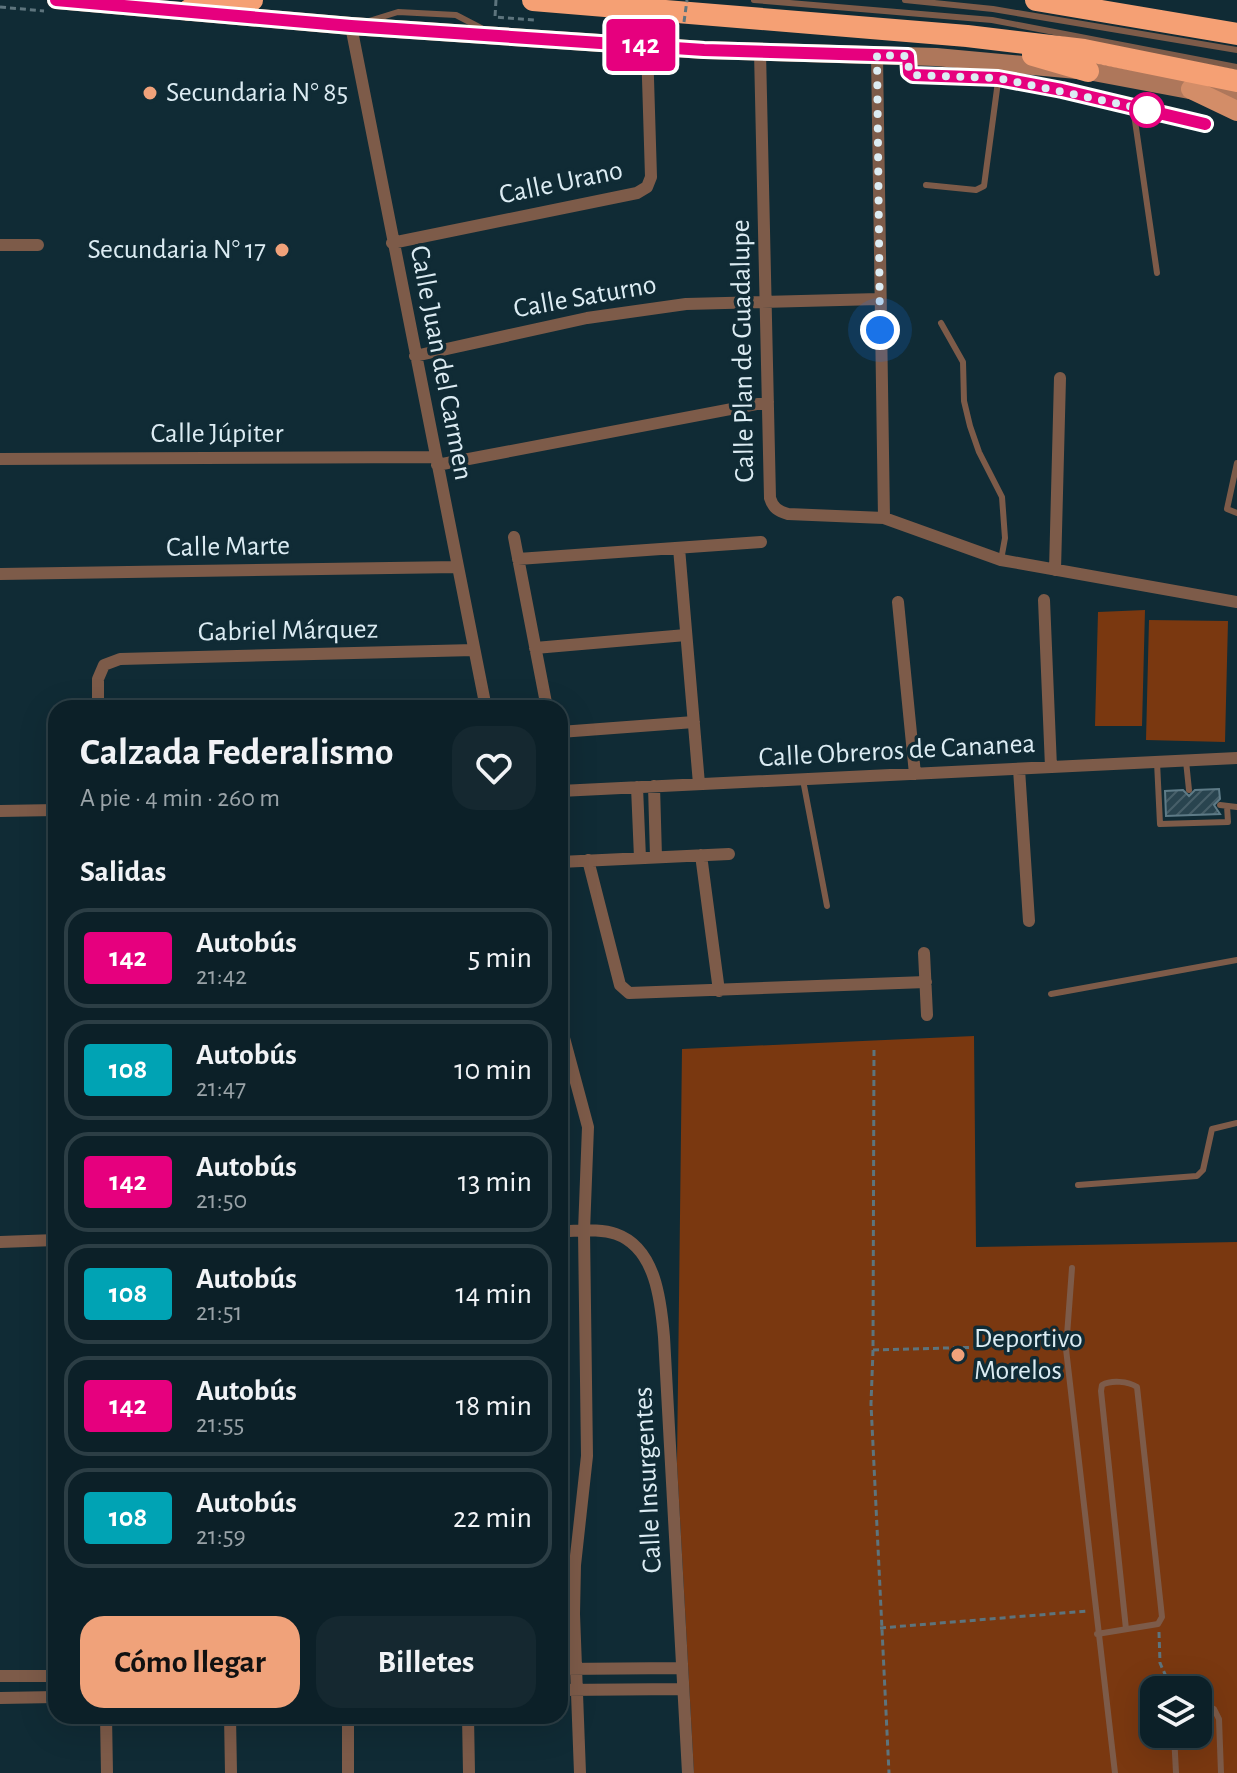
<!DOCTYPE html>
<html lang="es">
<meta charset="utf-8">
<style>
:root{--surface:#0c2028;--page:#152830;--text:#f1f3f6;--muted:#9aa3a8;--line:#2c3e45;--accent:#f0a27a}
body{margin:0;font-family:"Alegreya Sans",sans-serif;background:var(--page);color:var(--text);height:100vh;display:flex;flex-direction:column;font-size:30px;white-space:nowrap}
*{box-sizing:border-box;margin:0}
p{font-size:26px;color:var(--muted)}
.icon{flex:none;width:44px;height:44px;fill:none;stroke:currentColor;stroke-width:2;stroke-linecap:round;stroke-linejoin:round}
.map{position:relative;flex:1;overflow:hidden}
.sheet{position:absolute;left:48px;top:700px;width:520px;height:1024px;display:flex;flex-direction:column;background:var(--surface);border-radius:24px;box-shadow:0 8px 32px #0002,0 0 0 2px var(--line)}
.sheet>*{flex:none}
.badge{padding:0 16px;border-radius:6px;font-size:28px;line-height:52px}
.tools{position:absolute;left:1140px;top:1676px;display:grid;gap:16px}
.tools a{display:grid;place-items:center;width:72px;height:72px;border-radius:16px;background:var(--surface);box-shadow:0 8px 32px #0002,0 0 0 2px var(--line);font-size:40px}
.you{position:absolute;width:40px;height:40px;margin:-20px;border:6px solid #fff;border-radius:50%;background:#1a73e8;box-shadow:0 0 0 12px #1a73e833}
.map>.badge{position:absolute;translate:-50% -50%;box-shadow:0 0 0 4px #fff}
h2{padding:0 32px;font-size:30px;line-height:72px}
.round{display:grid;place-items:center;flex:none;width:84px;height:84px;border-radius:24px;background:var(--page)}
.overview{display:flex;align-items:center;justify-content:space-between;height:136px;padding:0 32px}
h1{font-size:38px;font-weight:700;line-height:60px}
.action{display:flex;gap:16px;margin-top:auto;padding:16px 32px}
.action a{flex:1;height:92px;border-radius:24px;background:var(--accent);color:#111;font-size:32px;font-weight:700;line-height:92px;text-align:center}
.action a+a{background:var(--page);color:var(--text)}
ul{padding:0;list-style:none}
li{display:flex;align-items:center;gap:24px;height:100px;margin:0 16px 12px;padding:0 16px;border:4px solid var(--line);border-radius:24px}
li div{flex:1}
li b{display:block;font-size:30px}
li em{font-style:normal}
li .badge{min-width:88px;font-weight:700;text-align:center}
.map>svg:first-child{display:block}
.green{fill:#7a3810;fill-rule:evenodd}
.building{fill:url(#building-hatch);stroke:#5e7b87;stroke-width:2}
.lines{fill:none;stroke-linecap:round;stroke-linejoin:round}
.path{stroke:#5d747d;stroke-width:3;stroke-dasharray:6 4;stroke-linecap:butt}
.lane{stroke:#7d5b49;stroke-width:6}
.street{stroke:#7d5b49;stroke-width:12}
.secondary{stroke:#ae775b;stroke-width:18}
.primary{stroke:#d38d68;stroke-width:20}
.highway{stroke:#f5a074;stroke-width:22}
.path-bridge{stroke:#5d747d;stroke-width:3;stroke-dasharray:6 4;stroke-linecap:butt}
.line-casing{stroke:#fff;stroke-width:18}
.line{stroke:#e6007e;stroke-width:12}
.walk{stroke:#dcecf3;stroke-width:8;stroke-dasharray:0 14.4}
.poi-dot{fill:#f0a27a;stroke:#102b35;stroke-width:3}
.stop-dot{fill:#fff;stroke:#e6007e;stroke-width:4}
.labels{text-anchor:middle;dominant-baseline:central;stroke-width:7;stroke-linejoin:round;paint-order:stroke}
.poi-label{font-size:28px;fill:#dcecf3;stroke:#102b35;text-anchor:start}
.street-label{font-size:28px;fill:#dcecf3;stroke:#102b35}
</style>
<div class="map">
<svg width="1237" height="1773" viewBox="0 0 1237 1773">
<defs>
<pattern id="building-hatch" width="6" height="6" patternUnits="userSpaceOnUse" patternTransform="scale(2)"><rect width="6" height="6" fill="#29444f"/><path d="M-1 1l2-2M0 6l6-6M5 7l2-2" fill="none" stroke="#475f69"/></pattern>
</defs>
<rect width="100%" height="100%" fill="#102b35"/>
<path class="green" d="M1145 610 1142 726H1095L1098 612Z
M1149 620 1228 621 1225 742 1146 740Z
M974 1036 976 1247 1237 1242V1773H694L677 1464 682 1049ZM1154 1690H1198V1734H1154Z"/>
<path class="building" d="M1219 789 1220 799 1214 805 1220 814 1166 816 1165 791 1183 790 1189 796 1195 790Z"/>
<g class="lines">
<path class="path" d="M496 0 495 17 534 20
M0 7 44 11
M874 1050 873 1350 1058 1345
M873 1350 871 1404 889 1773
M880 1628 1087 1611
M1159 1632 1160 1663 1172 1690"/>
<path class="lane" d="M754 0 992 20 1237 67
M905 0 993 9 1237 50
M369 21 398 12 456 15 481 28
M909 60V72L913 75 998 78 1062 90 1205 124
M1133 107 1157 273
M926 185 976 190 984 186 999 74
M941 323 963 362 964 401 970 426 979 452 1002 497 1005 538 1001 560
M1237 463 1227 509 1237 513
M1186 761 1189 790
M1157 762 1160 824 1228 822 1227 806
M803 780 827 906
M1220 805 1237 807
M1051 994 1237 960
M1078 1185 1197 1176 1203 1170 1212 1129 1237 1123
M1072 1268 1066 1349 1115 1773
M1097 1634 1158 1624 1162 1617 1137 1387C1128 1381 1111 1380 1102 1385L1101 1391 1126 1629
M1198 1700 1214 1709 1219 1719 1221 1773
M1174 1734 1176 1773"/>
<path class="street" d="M351 26 486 708
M760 52 770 498C773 508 778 511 788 514L884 518 1001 560 1237 602
M877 55 884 518
M392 243 637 193 647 187 651 177 647 46
M0 245H38
M415 356 587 318 686 304 879 299
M0 459 435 457
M437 465 768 402
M514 537 547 708
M679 548 699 784
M518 559 761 542
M1055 570 1060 378
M0 574 458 567
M1044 600 1051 767
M898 602 915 774
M535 648 686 635
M98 708V679L104 665 120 659 474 650
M560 732 694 722
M1019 769 1029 921
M654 786 656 857
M637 787 640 858
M560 791 1237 758
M0 811 56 810
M701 855 719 991
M588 860 620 985 629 993 926 982
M560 862 729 854
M924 953 927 1015
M560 1023 588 1127 584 1231 587 1456 575 1565 574 1614 580 1773
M560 1231C578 1231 600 1228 616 1234 656 1248 661 1302 664 1337L688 1773
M0 1242 56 1240
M560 1669 681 1668
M0 1676H56
M560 1690 683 1689
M0 1698 56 1697
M106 1716 107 1773
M230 1716 231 1773
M348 1716V1773
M468 1716 469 1773"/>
<path class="secondary" d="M56 0 351 26 704 50 936 57 1088 71 1237 99"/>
<path class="primary" d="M1191 89 1237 111"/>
<path class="highway" d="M533 0 967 36 1084 50 1237 81
M1036 0 1237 34
M189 10 252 0
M1033 55 1088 71"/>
<path class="path-bridge" d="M684 22 687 0"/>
</g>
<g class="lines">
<g class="line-casing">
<path id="line" d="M56 0 351 26 704 50 908 56 909 72 913 75 998 78 1062 90 1205 124"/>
</g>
<use href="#line" class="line"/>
<path class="walk" d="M880 330 877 55 908 56 909 72 913 75 998 78 1157 112 1147 110"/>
</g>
<g class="poi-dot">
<circle cx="150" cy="93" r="8"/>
<circle cx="282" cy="250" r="8"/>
<circle cx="958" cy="1355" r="8"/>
</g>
<circle class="stop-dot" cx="1147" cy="110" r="16"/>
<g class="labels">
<g class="poi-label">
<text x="166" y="93">Secundaria N° 85</text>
<text x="266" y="250" text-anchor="end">Secundaria N° 17</text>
<text x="974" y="1339">Deportivo<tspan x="974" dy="32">Morelos</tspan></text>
</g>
<g class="street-label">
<text transform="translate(561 183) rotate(-12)">Calle Urano</text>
<text transform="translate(585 297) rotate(-10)">Calle Saturno</text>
<text transform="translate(743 351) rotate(-91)">Calle Plan de Guadalupe</text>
<text transform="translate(441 363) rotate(79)">Calle Juan del Carmen</text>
<text x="217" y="434">Calle Júpiter</text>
<text transform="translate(228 547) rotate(-1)">Calle Marte</text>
<text transform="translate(288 631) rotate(-1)">Gabriel Márquez</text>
<text transform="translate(897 751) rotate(-3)">Calle Obreros de Cananea</text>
<text transform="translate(648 1480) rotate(-93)">Calle Insurgentes</text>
</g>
</g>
</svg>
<div class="tools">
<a><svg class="icon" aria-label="layers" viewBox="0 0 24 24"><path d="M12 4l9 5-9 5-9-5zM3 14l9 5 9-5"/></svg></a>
</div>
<div class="you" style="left:880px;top:330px"></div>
<b class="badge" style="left:641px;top:45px;background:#e6007e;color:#fff">142</b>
<section class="sheet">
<div class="overview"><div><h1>Calzada Federalismo</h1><p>A pie · 4 min · 260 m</p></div><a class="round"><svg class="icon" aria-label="heart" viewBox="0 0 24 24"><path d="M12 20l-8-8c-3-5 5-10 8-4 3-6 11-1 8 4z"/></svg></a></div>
<h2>Salidas</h2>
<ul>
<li><span class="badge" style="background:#e6007e;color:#fff">142</span><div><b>Autobús</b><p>21:42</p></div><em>5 min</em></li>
<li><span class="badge" style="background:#00a3b4;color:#fff">108</span><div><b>Autobús</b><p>21:47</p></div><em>10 min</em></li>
<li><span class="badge" style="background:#e6007e;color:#fff">142</span><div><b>Autobús</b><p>21:50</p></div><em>13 min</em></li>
<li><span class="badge" style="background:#00a3b4;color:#fff">108</span><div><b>Autobús</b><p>21:51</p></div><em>14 min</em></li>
<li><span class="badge" style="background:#e6007e;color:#fff">142</span><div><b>Autobús</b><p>21:55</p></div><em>18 min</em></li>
<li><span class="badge" style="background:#00a3b4;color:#fff">108</span><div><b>Autobús</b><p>21:59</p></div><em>22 min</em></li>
</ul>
<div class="action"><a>Cómo llegar</a><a>Billetes</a></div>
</section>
</div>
